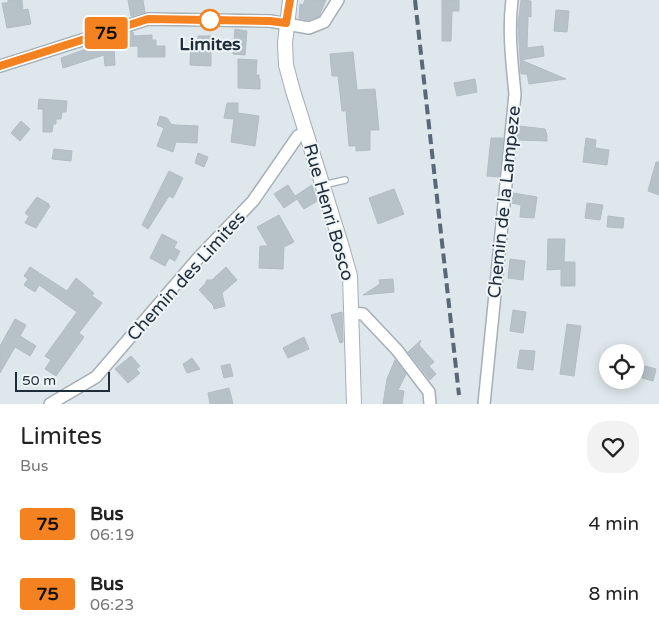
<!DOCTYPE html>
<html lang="fr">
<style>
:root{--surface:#fff;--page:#f2f2f2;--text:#222;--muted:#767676}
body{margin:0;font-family:"Varela Round",sans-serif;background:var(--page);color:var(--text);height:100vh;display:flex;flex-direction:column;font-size:19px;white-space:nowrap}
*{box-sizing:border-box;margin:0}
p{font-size:16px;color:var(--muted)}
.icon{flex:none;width:28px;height:28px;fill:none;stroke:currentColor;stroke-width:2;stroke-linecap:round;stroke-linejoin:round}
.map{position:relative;height:404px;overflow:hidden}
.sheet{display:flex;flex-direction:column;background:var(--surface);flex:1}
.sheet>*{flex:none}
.badge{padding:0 10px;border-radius:4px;font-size:18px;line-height:32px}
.tools{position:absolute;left:599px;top:344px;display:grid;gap:10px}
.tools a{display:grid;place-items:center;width:45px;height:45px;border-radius:50%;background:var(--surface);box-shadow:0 2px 12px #0003;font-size:25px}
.scale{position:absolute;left:15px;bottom:12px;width:95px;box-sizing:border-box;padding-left:5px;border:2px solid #1f2d3b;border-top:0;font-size:14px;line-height:18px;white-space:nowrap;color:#1f2d3b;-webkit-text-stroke:4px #eff5f7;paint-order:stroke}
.map>.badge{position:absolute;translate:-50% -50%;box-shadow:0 0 0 2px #fff}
.round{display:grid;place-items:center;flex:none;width:52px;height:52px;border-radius:20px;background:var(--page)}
.headline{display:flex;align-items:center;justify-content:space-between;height:85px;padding:0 20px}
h1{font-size:24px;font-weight:600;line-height:38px}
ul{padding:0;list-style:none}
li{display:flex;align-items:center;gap:15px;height:70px;padding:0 20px}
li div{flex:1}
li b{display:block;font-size:19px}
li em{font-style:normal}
li .badge{min-width:55px;font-weight:700;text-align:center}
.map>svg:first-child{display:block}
.building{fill:#b7c2c8;stroke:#b1bdc4}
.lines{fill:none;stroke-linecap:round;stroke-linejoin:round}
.service-casing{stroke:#a5afb6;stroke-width:8}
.minor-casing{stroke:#a5afb6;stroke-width:14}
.tertiary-casing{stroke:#a5afb6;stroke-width:16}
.service{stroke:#fff;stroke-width:5.5}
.minor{stroke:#fff;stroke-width:11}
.tertiary{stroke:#fff;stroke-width:14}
.rail{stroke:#596877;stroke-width:4;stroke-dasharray:10 5;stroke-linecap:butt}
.line-casing{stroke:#fff;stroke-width:11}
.line{stroke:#f58220;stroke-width:8}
.stop-dot{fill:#fff;stroke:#f58220;stroke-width:2.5}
.labels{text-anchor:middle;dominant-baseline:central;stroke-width:4;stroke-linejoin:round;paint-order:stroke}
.stop-label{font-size:18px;font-weight:bold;fill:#1f2d3b;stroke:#eff5f7}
.street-label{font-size:18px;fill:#1f2d3b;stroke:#eff5f7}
</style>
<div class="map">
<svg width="659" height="404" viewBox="0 0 659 404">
<rect width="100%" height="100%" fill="#dee7eb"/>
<path class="building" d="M8 0H22L23 10 28 9 31 24 7 28 2 3H8Z
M128 0H143L145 12 131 16Z
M305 0H326L319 16 308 20 299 18 300 4 303 5Z
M442 0H459V11H452L451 41H442Z
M521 0 531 1V17L528 16 527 48 543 46 544 56 521 60 566 79 529 84 527 74H521L518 24Z
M556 10 569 11 567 32 554 31Z
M235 29 247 31 245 55 233 54Z
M133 32 134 36 152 35V40H156V46H165V57H138V46L114 47 115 65 105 66 104 55 63 68 61 58Z
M198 36H211V66L190 65 191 40H198Z
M353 52 357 90 375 89 379 130H370V150L356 151V146H349L346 111H342L338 76H332L330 54Z
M238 59 257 60 256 75H259V79H260V89L238 88Z
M475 79 477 92 457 96 454 83Z
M39 99 67 101 66 112H62L61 119H56V124H53L52 132H43V109H38Z
M227 103H238V113L259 116 255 146 231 142 234 119 224 118Z
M160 116 167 118 171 124 175 125 198 126 197 143 176 142 173 152 157 146 164 128 157 125Z
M21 121 30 129 20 141 11 133Z
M519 126 545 129 547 135V141L518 140Z
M491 138H503L499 177 487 176Z
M586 138 596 140 595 148 609 150 607 165 583 162Z
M54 149 72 151 71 161 52 159Z
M198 153 208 157 204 167 195 163Z
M656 162H659V195L648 191Z
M169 171 183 178 173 198 169 196 148 229 142 225Z
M288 185 295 196 312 185 317 201 304 209 297 199 284 208 274 194Z
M394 189 404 214 378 224 369 198Z
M513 193 537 197 534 218 520 217 521 205 512 203Z
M37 197 49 204 48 205 50 206 36 228 25 223 29 216 25 213Z
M587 203 603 205 600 220 585 218Z
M279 215 294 242 284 247 283 269 259 268 260 246H268L257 227Z
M608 216 624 218 623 228 607 227Z
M162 234 177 242 174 248 180 251 175 261 169 258 165 266 150 258Z
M548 239H565L564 262H575V286H561V269L547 270Z
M510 259 525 261 523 280 508 278Z
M30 267 67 291 76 278 94 293 92 296 102 303 79 333 84 337 56 376 45 369 51 360 45 356 77 312 39 285 35 292 24 285 28 279 24 276Z
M226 267 237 280 222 293 225 306 214 309 213 305 199 290 205 284 207 280H212Z
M393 279 394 292 363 295 380 284 379 280Z
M513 310 526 312 523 333 510 331Z
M342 312 343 342 340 343 331 315Z
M15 319 26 325 20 336 36 346 30 356 15 347 0 373V346Z
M567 324 581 326 574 376 560 374Z
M304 337 309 349 288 358 283 348Z
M421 340 419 345 434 362 429 366 436 374 430 380 408 352Z
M520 350 535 351 533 370 517 368Z
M131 356 140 366 136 369 140 373 128 383 115 369Z
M192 358 200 369 187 373 183 364Z
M395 360 406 374 398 390 404 391 402 404H383L387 379Z
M230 364 233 376 224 378 221 366Z
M645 366 656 369 653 381 642 378Z
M229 388 233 404H210L208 393Z"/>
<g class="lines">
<g class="service-casing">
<path id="service" d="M323 185 345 180"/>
</g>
<g class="minor-casing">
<path id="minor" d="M0 66 148 19 270 21 309 28 324 22 338 0
M352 313 363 314 397 350 429 392 430 404
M50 404 96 377 200 256 253 201 298 136 306 132
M484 404 515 94C512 63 508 31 512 0"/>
</g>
<g class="tertiary-casing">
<path id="tertiary" d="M290 0 285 43 286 65 293 91 341 244 350 276 354 404"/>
</g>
<use href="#service" class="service"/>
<use href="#minor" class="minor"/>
<use href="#tertiary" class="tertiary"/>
<path class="rail" d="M415 0 459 395"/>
</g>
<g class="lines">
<g class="line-casing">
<path id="line" d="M0 66 148 19 270 21 286 23 290 0"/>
</g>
<use href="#line" class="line"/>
</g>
<circle class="stop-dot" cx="210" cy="20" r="10"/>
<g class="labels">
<g class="stop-label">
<text x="210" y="44">Limites</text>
</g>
<g class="street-label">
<text transform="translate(504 202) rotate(-84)">Chemin de la Lampeze</text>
<text transform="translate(329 212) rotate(74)">Rue Henri Bosco</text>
<text transform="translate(186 276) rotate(-48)">Chemin des Limites</text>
</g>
</g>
</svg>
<div class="tools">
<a><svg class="icon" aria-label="locate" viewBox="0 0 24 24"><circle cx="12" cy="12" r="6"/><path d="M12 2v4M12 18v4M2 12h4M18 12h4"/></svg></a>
</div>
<div class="scale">50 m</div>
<b class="badge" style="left:106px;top:33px;background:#f58220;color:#111">75</b>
</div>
<section class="sheet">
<div class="headline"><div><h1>Limites</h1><p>Bus</p></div><a class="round"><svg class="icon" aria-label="heart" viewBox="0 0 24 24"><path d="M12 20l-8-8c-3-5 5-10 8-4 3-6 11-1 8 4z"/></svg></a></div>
<ul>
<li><span class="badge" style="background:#f58220;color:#111">75</span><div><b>Bus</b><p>06:19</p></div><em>4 min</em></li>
<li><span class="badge" style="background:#f58220;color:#111">75</span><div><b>Bus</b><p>06:23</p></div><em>8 min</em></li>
</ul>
</section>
